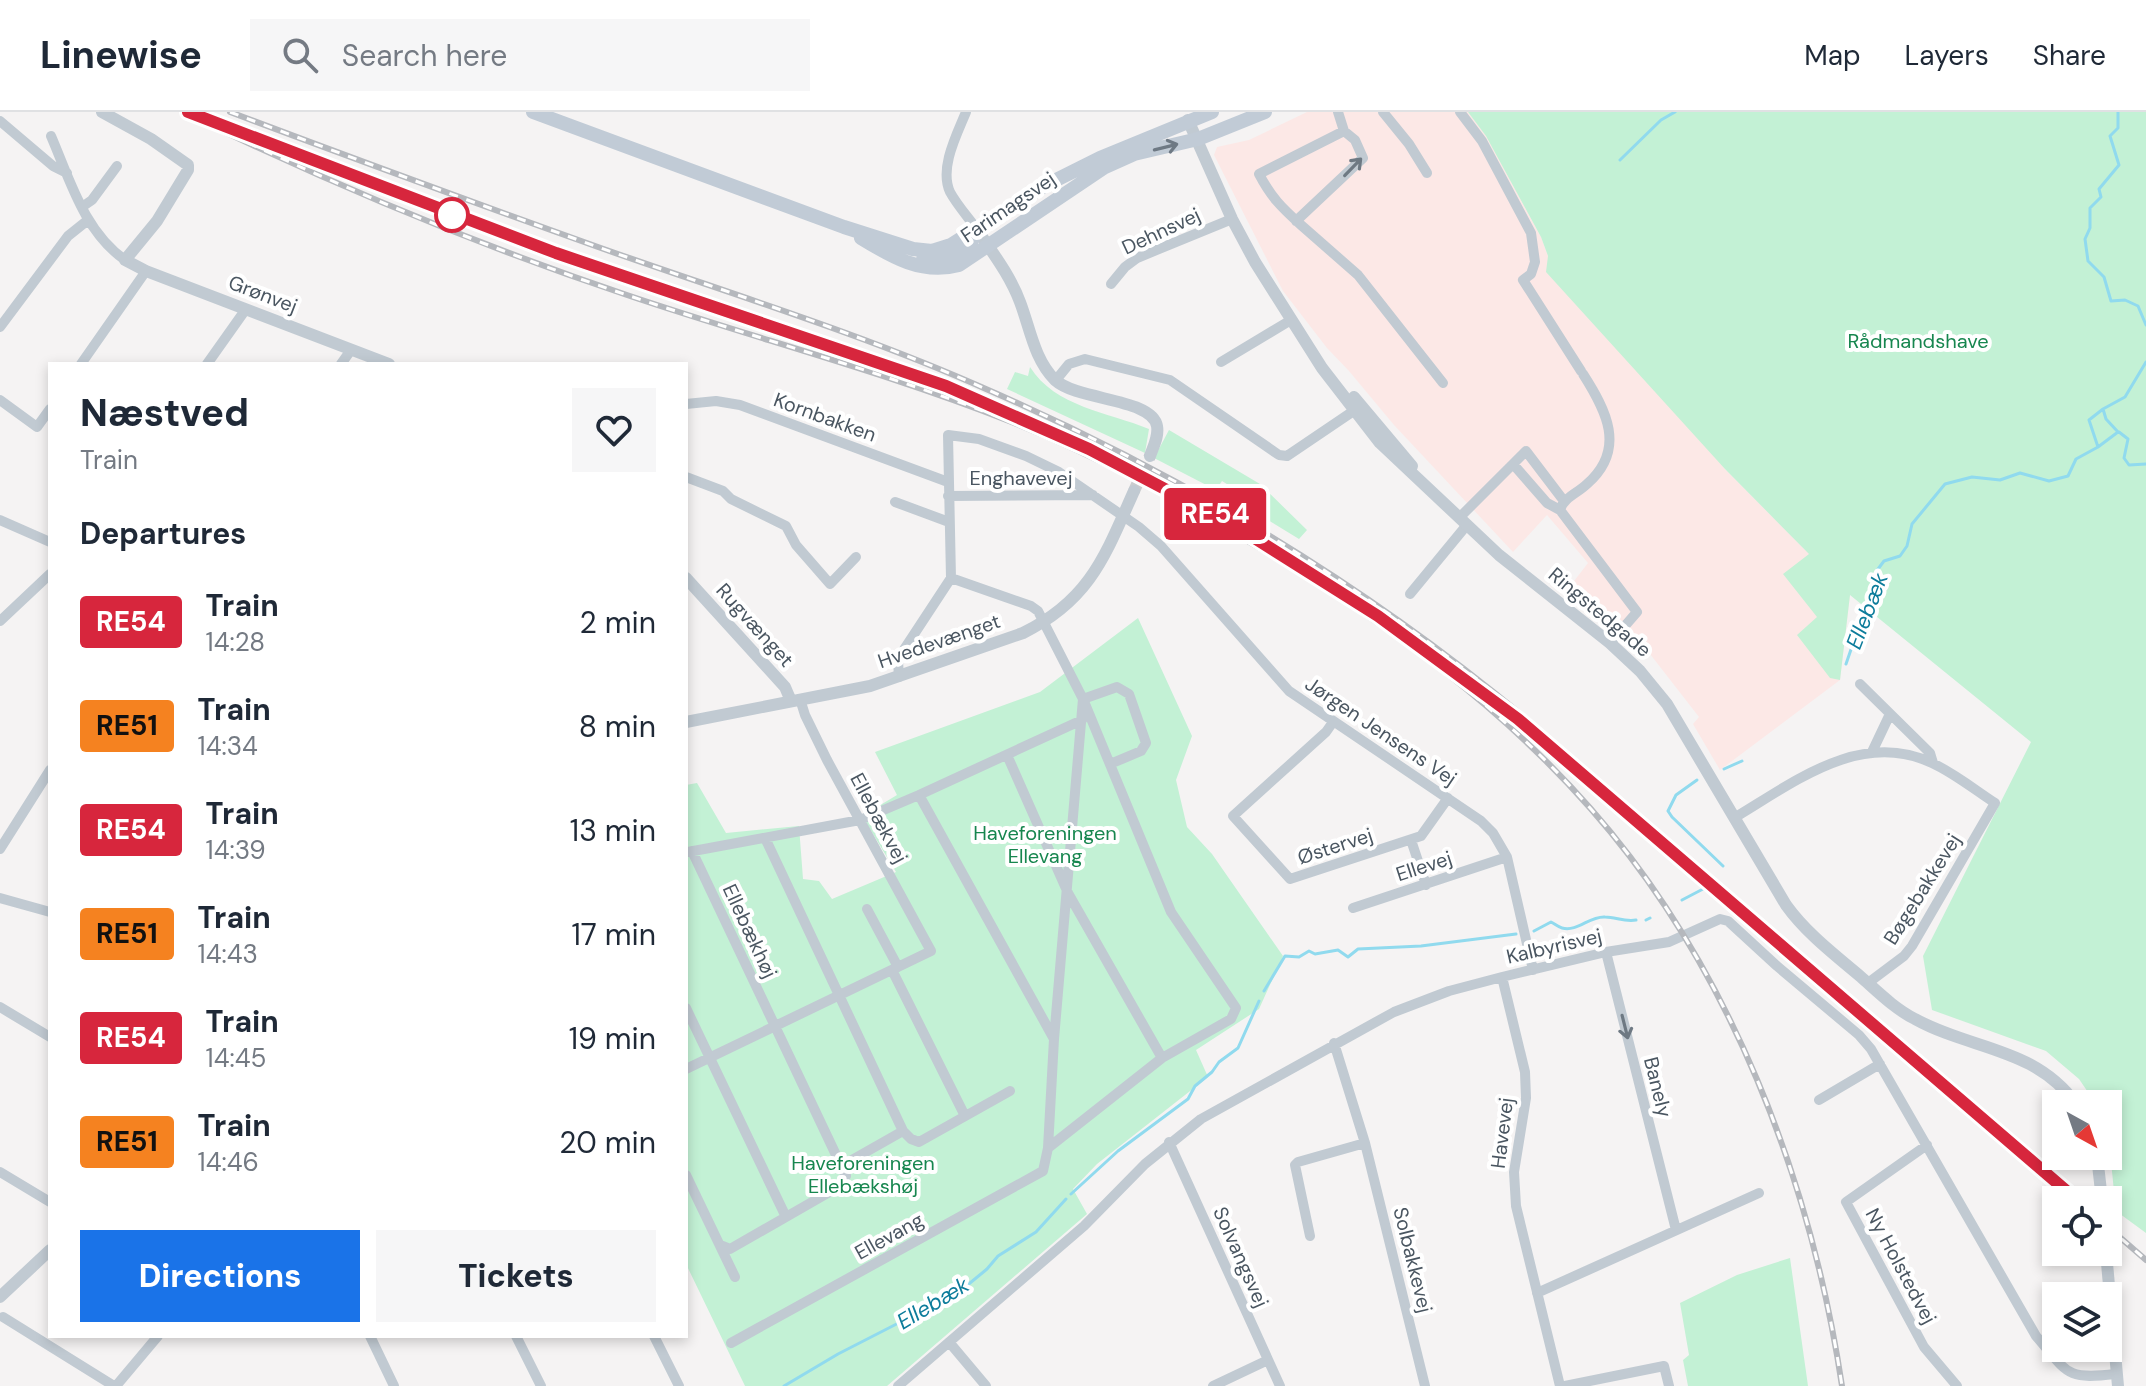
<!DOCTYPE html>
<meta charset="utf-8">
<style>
:root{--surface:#fff;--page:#f6f6f7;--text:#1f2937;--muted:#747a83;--line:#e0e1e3;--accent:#1a73e8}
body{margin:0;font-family:"DM Sans",sans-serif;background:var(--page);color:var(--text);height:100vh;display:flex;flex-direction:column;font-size:30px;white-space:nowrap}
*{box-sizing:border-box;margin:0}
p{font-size:26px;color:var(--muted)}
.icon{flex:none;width:44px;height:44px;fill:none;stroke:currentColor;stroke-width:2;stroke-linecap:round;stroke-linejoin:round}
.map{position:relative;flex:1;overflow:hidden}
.details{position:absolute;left:48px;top:250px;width:640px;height:976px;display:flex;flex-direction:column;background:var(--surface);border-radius:0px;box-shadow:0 4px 12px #0003}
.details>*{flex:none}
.badge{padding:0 16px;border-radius:6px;font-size:28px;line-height:52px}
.needle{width:52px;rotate:140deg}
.buttons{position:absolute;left:2042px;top:978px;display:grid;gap:16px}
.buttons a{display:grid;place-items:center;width:80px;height:80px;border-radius:0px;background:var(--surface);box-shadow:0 4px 12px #0003;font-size:40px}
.map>.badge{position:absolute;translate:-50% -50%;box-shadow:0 0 0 4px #fff}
h2{padding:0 32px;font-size:30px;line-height:72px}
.round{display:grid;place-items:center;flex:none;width:84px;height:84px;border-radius:0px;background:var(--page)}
.overview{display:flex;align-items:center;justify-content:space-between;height:136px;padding:0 32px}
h1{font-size:38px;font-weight:800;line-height:60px}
.cta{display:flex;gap:16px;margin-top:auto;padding:16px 32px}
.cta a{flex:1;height:92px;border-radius:0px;background:var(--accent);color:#fff;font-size:32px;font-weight:800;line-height:92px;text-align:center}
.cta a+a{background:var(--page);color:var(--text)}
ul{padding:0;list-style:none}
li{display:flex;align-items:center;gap:24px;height:104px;padding:0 32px}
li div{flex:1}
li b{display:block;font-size:30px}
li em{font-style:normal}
li .badge{min-width:88px;font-weight:700;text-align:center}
header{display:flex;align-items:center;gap:48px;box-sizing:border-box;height:112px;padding:0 40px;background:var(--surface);border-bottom:2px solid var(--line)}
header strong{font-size:38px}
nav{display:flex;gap:44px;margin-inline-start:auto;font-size:28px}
.search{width:560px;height:72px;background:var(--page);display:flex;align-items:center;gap:20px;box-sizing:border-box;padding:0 28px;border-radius:0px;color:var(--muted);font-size:30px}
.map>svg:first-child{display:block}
.medical{fill:#fce8e6}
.green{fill:#c3f1d5}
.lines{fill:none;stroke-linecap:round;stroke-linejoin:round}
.stream{stroke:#90daee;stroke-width:3}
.tertiary-tunnel{stroke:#caccce;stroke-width:12;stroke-dasharray:12 6;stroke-linecap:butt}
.minor{stroke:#c1cad2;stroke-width:10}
.tertiary{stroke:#c1cad2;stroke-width:12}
.secondary{stroke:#c1cbd6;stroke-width:14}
.rail-casing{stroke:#b5b8bd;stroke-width:6}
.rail{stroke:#fff;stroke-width:3;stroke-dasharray:9;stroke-linecap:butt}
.oneway{stroke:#6e7984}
.oneway2{stroke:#6e7983}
.line-casing{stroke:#fff;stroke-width:18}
.line{stroke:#d7263d;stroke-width:12}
.stop-dot{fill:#fff;stroke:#d7263d;stroke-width:4}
.labels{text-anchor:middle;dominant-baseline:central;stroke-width:8;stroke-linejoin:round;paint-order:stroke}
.street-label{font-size:20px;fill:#4a5661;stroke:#fff}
.park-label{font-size:20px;fill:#17864f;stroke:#fff}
.water-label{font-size:22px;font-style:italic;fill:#0c7c9b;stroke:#fff}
</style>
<header>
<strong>Linewise</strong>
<div class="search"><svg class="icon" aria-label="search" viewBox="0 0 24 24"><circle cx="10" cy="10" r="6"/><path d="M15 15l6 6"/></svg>Search here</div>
<nav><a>Map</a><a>Layers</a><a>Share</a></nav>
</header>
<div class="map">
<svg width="2146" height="1274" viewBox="0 0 2146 1274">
<rect width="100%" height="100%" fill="#f5f3f3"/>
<path class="medical" d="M1307 0H1468L1486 24 1541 125 1548 144 1725 357 1850 483 1840 568 1720 658 1693 612 1699 605 1636 524 1612 520 1564 482 1588 451 1547 403 1513 440 1394 313 1349 259 1327 236 1283 179 1214 43 1217 35 1249 28Z"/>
<path class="green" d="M1468 0H2146V1121L2116 1099 2108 1020V992H2096L2079 967 2046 939 1932 898 1923 844 2031 630 1850 483 1840 568 1830 566 1797 523 1817 505 1783 462 1809 442 1725 357 1546 160 1548 144 1541 125 1486 24Z
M1030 255C1055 295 1108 300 1149 317L1145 341 1007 277 1015 260 1028 264Z
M1169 318 1260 372 1307 418 1299 427 1234 387 1238 379 1222 369 1216 378 1154 346Z
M1138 506 1192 624 1176 668 1187 715 1212 742 1283 844 1259 897 1196 938 1208 965 1097 1052 1073 1077 1087 1102 887 1274H745L686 1152V673L697 671 726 721 799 714 803 767 819 769 832 787 896 760 862 704 897 683 875 640 1040 580Z
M1790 1146 1808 1274H1688L1683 1248 1689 1243 1680 1191 1737 1163Z"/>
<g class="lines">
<path class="stream" d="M2118 0V16L2110 24 2119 53 2099 77 2101 85 2090 96V116L2085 127 2088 149 2104 165 2111 189 2125 188 2138 194 2146 213
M1620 48 1661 8 1675 0
M2119 320 2128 327 2124 346 2129 353 2146 352
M2098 335 2089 308 2103 297
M1846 552 1869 485 1879 473 1878 457 1884 449 1900 444 1907 434 1912 412 1945 372 1972 365 2000 368 2020 361 2049 369 2068 364 2076 347 2098 335 2118 320 2106 307 2103 297 2125 285 2146 250
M1724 657 1742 649
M1697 668 1676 683 1668 699 1672 705 1723 754
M1682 788 1703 777
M1646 808 1650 806
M1534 819 1551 810C1555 812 1558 815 1562 816 1578 820 1589 804 1605 805 1616 805 1624 810 1636 808
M1264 879 1285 844 1299 845 1309 839 1315 842 1338 838 1348 845 1358 837 1421 834 1516 822
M1071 1082 1118 1039 1188 987 1195 974 1212 960 1219 950 1238 936 1259 889
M784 1274 838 1242 959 1180 987 1157 998 1144 1036 1120 1066 1087"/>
<path class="tertiary-tunnel" d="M1134 379 1150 344"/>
<path class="minor" d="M966 0C957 22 939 56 950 80 957 93 968 105 976 116
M1338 0 1344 19
M1383 0 1409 32 1427 61
M1460 0 1482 29 1531 121 1535 150 1531 162 1523 168 1581 259
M0 9 53 54 67 61
M51 24C70 68 84 119 125 148
M82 95 92 88 117 54
M1296 109 1363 46 1355 28 1344 19 1259 62C1271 85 1281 95 1301 113L1358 163 1443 271
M1111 172 1125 155 1137 146 1232 107
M0 215 68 124 88 108
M1221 250 1291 208
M81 252 146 159
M207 252 246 197
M341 252 351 238
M1583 262C1606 298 1627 337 1587 372 1578 381 1564 385 1560 398L1637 500 1610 531
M1056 268 1069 252 1085 247 1170 268 1279 343 1287 344 1355 298
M0 288 37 315 50 297
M686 292 716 289 740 293 948 370
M1513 352 1547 391 1560 398
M686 365 723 379 731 387 786 414 796 433 830 472 856 445
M948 384 1093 383
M895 390 949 410
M1459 406 1526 339 1564 389
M0 408 50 430
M951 466 1031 494 1038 499 1083 587 1171 800 1236 896 1231 907 1162 946 1048 1036
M1410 482 1466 414
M0 509 50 462
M899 565 898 549 903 539 951 466 948 323 979 327 1026 344 1059 360 1139 415 1161 434 1289 579 1481 709 1493 721 1507 745 1533 858
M1860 572 1930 641 1933 651
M1333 610 1326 620 1233 704 1290 767 1421 724 1448 686
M1872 640 1890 602
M1007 643 1068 781 1162 946
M919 683 1054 927
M1734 706C1793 671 1860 617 1932 651 1954 661 1975 678 1995 691L1912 834 1904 844 1868 871
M765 726 903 1019 911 1027 919 1030 1010 979
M1411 728 1426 773
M0 737 50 658
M692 739 846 1064 840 1074 730 1137 720 1133
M688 740 860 708 919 683 1082 608
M0 786 50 800
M1353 796 1507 745
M867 797 898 855
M1606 840 1676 1118
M892 858 965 1004
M1502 865 1525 960 1526 986 1514 1060 1516 1094 1560 1274
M0 895 50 925
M686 896 786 1105
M1334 931 1365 1031 1425 1274
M686 957 931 839 827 648 805 603 800 587
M1819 988 1880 952
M1169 1030 1280 1274
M1927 1033 1846 1090 1924 1235 1957 1274
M843 1053 903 1019
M0 1060 50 1090
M686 1063 735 1165
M1310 1124 1295 1053 1298 1050 1365 1031
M1537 1181 1759 1081
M3 1205 114 1274
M370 1224 394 1274
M516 1224 541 1274
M654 1224 679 1274
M949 1230 986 1274
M731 1231 1043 1059 1048 1036 1054 927 1083 587 1117 575 1129 582 1146 631 1141 639 1110 652
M116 1274 158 1224
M898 1274 1084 1114 1145 1052 1201 1007 1394 900 1449 879 1502 865 1606 840 1669 830 1720 807 1728 809 1777 854 1859 923 1871 937 2036 1224C2068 1261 2065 1268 2115 1262
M1213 1274 1268 1248
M1565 1274 1664 1254 1669 1274"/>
<path class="tertiary" d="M102 0 151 27 188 53V58L157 109 125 148 146 159 389 252
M1188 8 1232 107 1255 150 1322 256 1380 331 1499 443 1610 531 1640 559 1667 592 1786 793C1806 821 1835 843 1861 865 1878 880 1895 897 1915 907 1971 938 2035 935 2076 992
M976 116C992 140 1010 163 1020 190 1030 216 1034 247 1055 268 1078 289 1152 286 1157 314 1159 325 1153 335 1150 344
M1354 285 1412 354
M686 466 785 575 791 589
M686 610 870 574 1023 521C1090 488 1105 444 1134 379
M2097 1044 2102 1088
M2106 1140 2118 1274
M0 1185 50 1138"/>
<path class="secondary" d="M533 0 844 115 913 137 932 139 951 133 1044 74 1100 46 1212 0
M861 126C892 145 922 163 959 153L1105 55 1134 42 1198 27 1265 0
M923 147C946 147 966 143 976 121"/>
<g class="rail-casing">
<path id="rail" d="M183 0C327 70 475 132 627 183 754 226 885 260 1009 309 1100 345 1185 392 1268 441 1387 511 1500 593 1591 697 1730 855 1811 1068 1842 1274
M230 0C352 46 475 91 598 135 728 181 860 221 986 277 1181 362 1366 473 1529 609
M344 62 556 141 940 272
M1516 606 2077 1088
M2108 1115 2146 1148"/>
</g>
<use href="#rail" class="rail"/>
</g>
<defs><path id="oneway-shaft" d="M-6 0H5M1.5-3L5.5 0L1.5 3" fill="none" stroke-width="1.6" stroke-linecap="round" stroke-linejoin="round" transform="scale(2)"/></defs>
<use class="oneway" href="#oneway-shaft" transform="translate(1166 35) rotate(-14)"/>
<g class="oneway2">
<use href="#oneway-shaft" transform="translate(1353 55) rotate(-46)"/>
<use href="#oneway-shaft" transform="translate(1625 915) rotate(76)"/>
</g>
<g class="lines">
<g class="line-casing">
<path id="line" d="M188 0 556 141 946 274 1089 337 1237 415 1378 504 1518 607 2077 1088"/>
</g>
<use href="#line" class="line"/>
</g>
<circle class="stop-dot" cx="452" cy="103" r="16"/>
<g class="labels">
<g class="street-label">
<text transform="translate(1008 95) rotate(-34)">Farimagsvej</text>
<text transform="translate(1161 119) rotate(-25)">Dehnsvej</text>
<text transform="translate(263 182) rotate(21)">Grønvej</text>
<text transform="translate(825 305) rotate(20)">Kornbakken</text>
<text x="1021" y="366">Enghavevej</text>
<text transform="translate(1600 500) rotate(40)">Ringstedgade</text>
<text transform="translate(755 513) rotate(48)">Rugvænget</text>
<text transform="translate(939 529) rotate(-19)">Hvedevænget</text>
<text transform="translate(1381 619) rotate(34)">Jørgen Jensens Vej</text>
<text transform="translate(879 706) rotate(62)">Ellebækvej</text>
<text transform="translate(1335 734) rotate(-18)">Østervej</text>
<text transform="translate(1424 754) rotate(-18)">Ellevej</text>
<text transform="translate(1922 777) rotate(-58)">Bøgebakkevej</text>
<text transform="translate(750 819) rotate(65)">Ellebækhøj</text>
<text transform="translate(1554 834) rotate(-13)">Kalbyrisvej</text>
<text transform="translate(1658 975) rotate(76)">Banely</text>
<text transform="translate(1502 1021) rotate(-83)">Havevej</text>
<text transform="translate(889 1124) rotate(-29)">Ellevang</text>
<text transform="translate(1241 1145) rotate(66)">Solvangsvej</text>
<text transform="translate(1413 1148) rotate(76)">Solbakkevej</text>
<text transform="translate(1901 1154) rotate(62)">Ny Holstedvej</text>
</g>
<g class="park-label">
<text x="1918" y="229">Rådmandshave</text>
<text x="1045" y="721">Haveforeningen<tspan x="1045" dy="23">Ellevang</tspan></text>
<text x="863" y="1051">Haveforeningen<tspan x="863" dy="23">Ellebækshøj</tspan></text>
</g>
<g class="water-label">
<text transform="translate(1867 499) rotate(-69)">Ellebæk</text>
<text transform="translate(933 1191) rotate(-31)">Ellebæk</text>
</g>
</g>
</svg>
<div class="buttons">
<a><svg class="needle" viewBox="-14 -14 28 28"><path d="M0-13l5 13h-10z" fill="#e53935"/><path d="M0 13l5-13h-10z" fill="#747a83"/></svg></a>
<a><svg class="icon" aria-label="locate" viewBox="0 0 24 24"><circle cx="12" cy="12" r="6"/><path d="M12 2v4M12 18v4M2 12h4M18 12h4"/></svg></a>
<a><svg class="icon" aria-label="layers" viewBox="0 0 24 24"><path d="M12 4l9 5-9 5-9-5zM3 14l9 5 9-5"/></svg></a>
</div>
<b class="badge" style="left:1215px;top:402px;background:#d7263d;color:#fff">RE54</b>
<section class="details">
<div class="overview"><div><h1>Næstved</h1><p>Train</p></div><a class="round"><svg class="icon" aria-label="heart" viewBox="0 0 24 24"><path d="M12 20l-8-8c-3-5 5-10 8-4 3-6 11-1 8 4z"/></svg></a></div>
<h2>Departures</h2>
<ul>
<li><span class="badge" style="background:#d7263d;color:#fff">RE54</span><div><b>Train</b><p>14:28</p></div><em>2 min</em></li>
<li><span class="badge" style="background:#f58220;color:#111">RE51</span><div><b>Train</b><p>14:34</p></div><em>8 min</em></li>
<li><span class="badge" style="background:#d7263d;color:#fff">RE54</span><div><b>Train</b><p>14:39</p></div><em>13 min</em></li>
<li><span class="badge" style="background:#f58220;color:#111">RE51</span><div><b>Train</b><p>14:43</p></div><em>17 min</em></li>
<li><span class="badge" style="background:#d7263d;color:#fff">RE54</span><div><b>Train</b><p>14:45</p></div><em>19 min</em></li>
<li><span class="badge" style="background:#f58220;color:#111">RE51</span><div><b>Train</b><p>14:46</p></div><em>20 min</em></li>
</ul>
<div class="cta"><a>Directions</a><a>Tickets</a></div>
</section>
</div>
